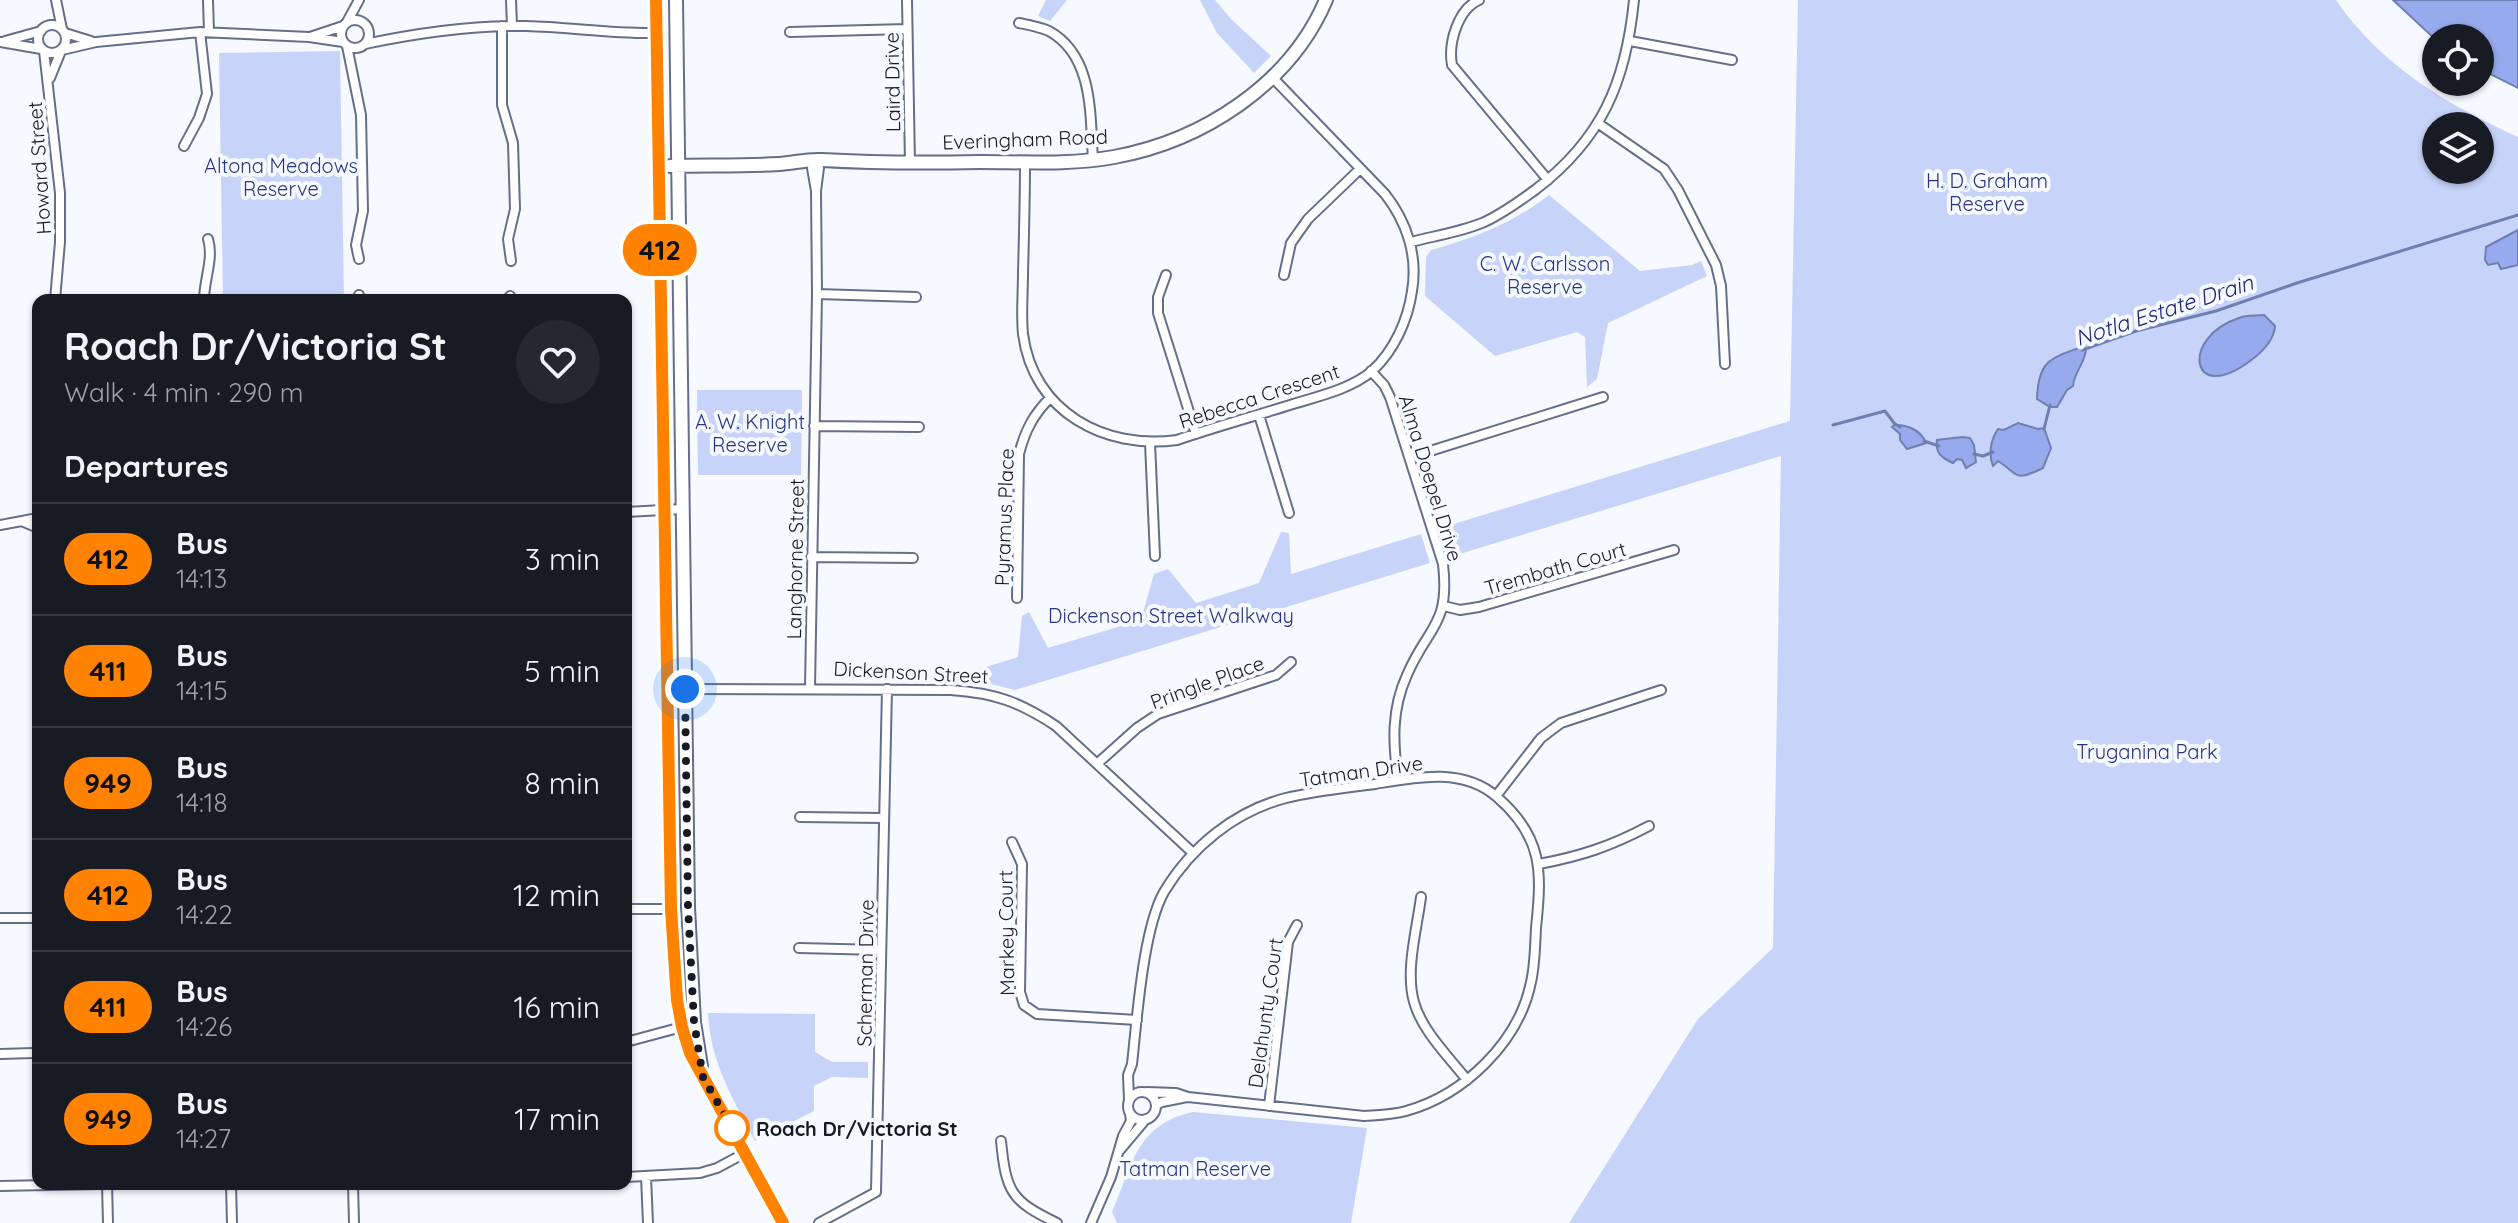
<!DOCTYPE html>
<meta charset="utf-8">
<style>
:root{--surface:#171b24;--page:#242831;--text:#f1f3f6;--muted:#9ea1a6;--line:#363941}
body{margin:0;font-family:Quicksand,sans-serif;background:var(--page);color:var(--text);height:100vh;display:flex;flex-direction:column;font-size:30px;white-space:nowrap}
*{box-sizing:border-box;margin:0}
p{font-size:26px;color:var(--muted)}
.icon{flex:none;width:44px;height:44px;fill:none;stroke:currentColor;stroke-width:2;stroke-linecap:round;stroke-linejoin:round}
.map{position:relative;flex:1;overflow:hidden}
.panel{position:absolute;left:32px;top:294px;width:600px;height:896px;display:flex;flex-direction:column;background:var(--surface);border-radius:16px;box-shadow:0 2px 6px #0004}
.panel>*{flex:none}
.badge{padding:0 16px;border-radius:26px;font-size:28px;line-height:52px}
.fabs{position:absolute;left:2422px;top:24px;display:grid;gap:16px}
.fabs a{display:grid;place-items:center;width:72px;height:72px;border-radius:50%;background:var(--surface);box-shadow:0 2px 6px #0004;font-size:40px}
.you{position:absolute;width:40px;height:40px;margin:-20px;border:6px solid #fff;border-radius:50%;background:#1a73e8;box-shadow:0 0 0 12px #1a73e833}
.map>.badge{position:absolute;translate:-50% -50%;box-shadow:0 0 0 4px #fff}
h2{padding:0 32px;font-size:30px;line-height:72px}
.round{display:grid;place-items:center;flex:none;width:84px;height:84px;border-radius:42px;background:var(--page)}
.head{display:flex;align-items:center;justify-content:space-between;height:136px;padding:0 32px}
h1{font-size:38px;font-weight:800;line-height:60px}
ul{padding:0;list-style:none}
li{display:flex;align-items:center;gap:24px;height:112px;padding:0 32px;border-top:2px solid var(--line)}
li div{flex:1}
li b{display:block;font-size:30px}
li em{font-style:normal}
li .badge{min-width:88px;font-weight:700;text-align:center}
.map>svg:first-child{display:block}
.green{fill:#c7d3f9;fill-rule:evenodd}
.water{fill:#96aaed;stroke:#707fb1;stroke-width:2}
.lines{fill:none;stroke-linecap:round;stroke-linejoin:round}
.stream{stroke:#707fb1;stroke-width:3}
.street-casing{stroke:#666f8a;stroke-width:12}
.secondary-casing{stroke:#666f8a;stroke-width:16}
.street{stroke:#fff;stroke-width:8}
.secondary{stroke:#fff;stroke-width:12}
.line-casing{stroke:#fff;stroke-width:18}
.line{stroke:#ff8200;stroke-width:12}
.walk{stroke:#171a25;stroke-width:8;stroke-dasharray:0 14.4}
.stop-dot{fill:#fff;stroke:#ff8200;stroke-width:4}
.labels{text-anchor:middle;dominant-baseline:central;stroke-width:8;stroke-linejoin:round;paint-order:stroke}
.street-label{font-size:20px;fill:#171a25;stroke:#f6f9ff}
.park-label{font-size:20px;fill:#273582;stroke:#f6f9ff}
.stop-label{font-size:20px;font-weight:bold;fill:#171a25;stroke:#f6f9ff;text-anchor:start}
.water-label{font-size:22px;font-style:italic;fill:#1d2773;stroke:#f6f9ff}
</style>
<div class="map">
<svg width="2518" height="1223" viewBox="0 0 2518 1223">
<rect width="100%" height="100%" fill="#f6f9ff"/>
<path class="green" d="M1046 0H1067L1050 21 1038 16Z
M1200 0H1215L1231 19 1271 56 1254 73 1217 33Z
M1798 0H2336C2380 65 2448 105 2518 137V1223H1569L1698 1019 1773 948 1781 456 1453 556 1444 527 1790 421ZM2436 126H2480V170H2436Z
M340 51 344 300H223L219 53Z
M1549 195 1640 271 1692 265 1701 261 1707 276 1608 323 1597 379 1587 387 1585 337 1577 332 1495 356 1425 296 1426 257 1431 250C1474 238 1513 223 1549 195Z
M697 390H802L801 475H698Z
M1281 532 1289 533 1291 574 1421 534 1430 563 1015 690 983 682 950 678 1018 657 1022 616 1029 612 1048 648 1141 620 1154 574 1168 569 1196 603 1259 583Z
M708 1013 815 1014V1052L832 1062H868V1078L832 1077 814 1086V1111L755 1141C733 1099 710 1061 708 1013Z
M1193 1112 1367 1128 1351 1223H1117L1112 1212C1133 1165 1135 1125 1193 1112Z"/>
<path class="water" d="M2393 0H2518V88L2480 69V38L2436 40Z
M2518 230V265L2501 269 2498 263 2488 265 2485 260 2486 247Z
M2264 315 2275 326C2274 340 2261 353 2250 361 2190 406 2180 337 2239 318 2246 315 2256 316 2264 315Z
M2082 347 2086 348C2086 362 2074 372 2073 386L2067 390 2057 407H2050L2037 399C2038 361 2050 358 2082 347Z
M2018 423 2038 429 2044 428 2051 448 2043 468C2013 483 2019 474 1998 461L1993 466C1988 454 1991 439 1998 429L2004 430Z
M1894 425C1906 424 1921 430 1926 443L1907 449 1900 440V434L1892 427Z
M1962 437 1970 438 1974 445 1976 462 1966 468 1962 460 1957 459 1953 463C1942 458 1935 453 1937 440Z"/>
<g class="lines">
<path class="stream" d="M2082 350 2136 331 2216 311 2297 283 2518 215
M1833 425 1885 411 1894 423 1900 427
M2044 429 2050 405
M1924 441 1939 446
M1974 454 1983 456 1993 452"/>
<g class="street-casing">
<path id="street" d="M56 0 62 29
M208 0 209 32
M511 0 512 26
M907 0 910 163
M1479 0C1458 9 1448 43 1452 65L1548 180
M341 34a14 14 0 1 1 28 0a14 14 0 1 1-28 0Z
M347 22 359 0
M1019 23C1029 25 1040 27 1049 31 1094 56 1090 115 1093 160
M38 39a14 14 0 1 1 28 0a14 14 0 1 1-28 0Z
M502 26V105L513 143 515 209 508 239 511 261
M790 32 907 29
M65 33 91 41
M310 37 343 26
M5 41 41 31
M1630 41 1732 60
M0 42 41 49
M365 44C417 33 472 25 526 26 569 27 613 34 656 33
M347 46 361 115 363 211 356 245 359 259
M62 50 96 42 200 32 309 37 343 42
M44 51 60 193V242L55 300
M50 78 61 51
M1599 124 1664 169 1678 190 1716 265 1721 286 1725 364
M184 146 199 118 207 94 200 32
M816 160 812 168 816 191
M1025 162C1025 199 1024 236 1023 273 1023 293 1021 314 1023 334 1033 412 1105 450 1177 440 1215 427 1255 416 1293 404 1319 396 1351 389 1372 371 1394 351 1408 320 1412 291 1418 256 1407 222 1385 194L1272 77
M1411 242C1434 236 1460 232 1482 223 1501 215 1518 202 1535 190 1602 139 1626 82 1634 0
M1166 275 1158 297V313L1196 434
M1284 275 1291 243 1308 219 1360 169
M817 294 916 297
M359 295 360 300
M510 296 512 300
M204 300C204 279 214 259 208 239
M1371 371 1384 385 1390 397 1443 564C1450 626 1428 626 1407 675 1391 710 1393 743 1398 780
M1259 415 1289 513
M814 426 919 427
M1150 443 1155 556
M1411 457 1603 397
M626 512 682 509
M24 522 38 528
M0 525 38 518
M811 557 913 558
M1017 598 1019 454C1025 431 1033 415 1050 398
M1444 606 1460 610 1479 607 1674 550
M810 688 817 294 816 191 819 168 816 160
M685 689 951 690C995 693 1020 702 1056 726L1193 853
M1098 763 1137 728 1158 714 1276 675 1291 662
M1496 796 1541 738 1561 723 1661 690
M800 817 883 818
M1012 842 1022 864 1020 992 1024 1005 1037 1014 1137 1020
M1539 864C1582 856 1611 846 1649 826
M1421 897C1417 929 1405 970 1414 1002 1422 1031 1449 1057 1467 1080
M626 909H671
M0 918H38
M799 948 881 950
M626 1042 682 1027
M0 1054 34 1053
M1128 1106a14 14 0 1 1 28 0a14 14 0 1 1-28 0Z
M1129 1100 1128 1075 1132 1064C1137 1019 1143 929 1164 892 1191 847 1235 811 1286 798 1315 791 1346 788 1375 784 1416 777 1463 767 1497 797 1543 837 1542 871 1536 928 1535 946 1535 965 1531 982 1519 1042 1464 1095 1406 1111 1392 1115 1378 1115 1364 1116L1188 1097 1176 1093 1147 1092
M1156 1105 1162 1102 1187 1097
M1269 1106 1288 942 1297 925
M1001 1141C1006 1192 1011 1201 1057 1223
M1120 1150 1146 1119
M626 1177 700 1173 717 1168 745 1153
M646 1177 648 1223
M107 1184 108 1223
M231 1184 232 1223
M353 1184 354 1223
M0 1186 98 1184
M819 1223 876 1192 887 689
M1091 1223 1111 1177 1123 1136 1131 1121 1130 1114"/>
</g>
<g class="secondary-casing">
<path id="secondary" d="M656 0 671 909 677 1000 682 1027 690 1053 783 1223
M676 0 688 907 694 1022 701 1066
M670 166C706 165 743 166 779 164 794 163 807 159 822 160 874 163 927 163 980 162 1024 162 1071 165 1114 157 1202 141 1290 85 1326 0"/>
</g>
<use href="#street" class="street"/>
<use href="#secondary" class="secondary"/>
</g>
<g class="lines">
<g class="line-casing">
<path id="line" d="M656 0 671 909 677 1000 682 1027 690 1053 783 1223"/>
</g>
<use href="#line" class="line"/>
<path class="walk" d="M685 689 688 907 694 1022 703 1077 732 1128"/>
</g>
<circle class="stop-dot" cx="732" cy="1128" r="16"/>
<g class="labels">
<g class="street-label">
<text transform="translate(892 82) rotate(-91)">Laird Drive</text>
<text transform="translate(1025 139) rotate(-2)">Everingham Road</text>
<text transform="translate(39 168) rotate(-94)">Howard Street</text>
<text transform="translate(1259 396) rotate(-18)">Rebecca Crescent</text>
<text transform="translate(1431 478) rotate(73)">Alma Doepel Drive</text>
<text transform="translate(1004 517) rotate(-88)">Pyramus Place</text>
<text transform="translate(795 559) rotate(-89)">Langhorne Street</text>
<text transform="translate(1555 568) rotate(-16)">Trembath Court</text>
<text transform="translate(911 672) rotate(3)">Dickenson Street</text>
<text transform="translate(1207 682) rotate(-20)">Pringle Place</text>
<text transform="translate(1361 771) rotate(-8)">Tatman Drive</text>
<text transform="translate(1006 933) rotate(-91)">Markey Court</text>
<text transform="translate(865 973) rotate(-89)">Scherman Drive</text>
<text transform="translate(1265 1013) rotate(-82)">Delahunty Court</text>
</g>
<g class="park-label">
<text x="281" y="165">Altona Meadows<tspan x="281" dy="23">Reserve</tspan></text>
<text x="1987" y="180">H. D. Graham<tspan x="1987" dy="23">Reserve</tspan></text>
<text x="1545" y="263">C. W. Carlsson<tspan x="1545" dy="23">Reserve</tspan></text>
<text x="750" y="421">A. W. Knight<tspan x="750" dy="23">Reserve</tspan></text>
<text x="1171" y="615">Dickenson Street Walkway</text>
<text x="2147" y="751">Truganina Park</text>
<text x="1195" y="1168">Tatman Reserve</text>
</g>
<g class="stop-label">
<text x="756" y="1128">Roach Dr/Victoria St</text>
</g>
<g class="water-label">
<text transform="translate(2164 310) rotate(-18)">Notla Estate Drain</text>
</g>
</g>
</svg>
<div class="fabs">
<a><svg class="icon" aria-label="locate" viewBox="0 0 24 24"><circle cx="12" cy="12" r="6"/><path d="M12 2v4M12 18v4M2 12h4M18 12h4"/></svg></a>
<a><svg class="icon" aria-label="layers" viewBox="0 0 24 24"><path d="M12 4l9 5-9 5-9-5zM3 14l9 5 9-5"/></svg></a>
</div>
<div class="you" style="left:685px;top:689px"></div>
<b class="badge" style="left:660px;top:250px;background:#ff8200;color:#111">412</b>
<section class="panel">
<div class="head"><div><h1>Roach Dr/Victoria St</h1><p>Walk · 4 min · 290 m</p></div><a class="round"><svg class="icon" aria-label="heart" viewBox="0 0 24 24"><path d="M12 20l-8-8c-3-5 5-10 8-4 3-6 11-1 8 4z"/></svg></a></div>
<h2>Departures</h2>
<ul>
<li><span class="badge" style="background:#ff8200;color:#111">412</span><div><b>Bus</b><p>14:13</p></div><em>3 min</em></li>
<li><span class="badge" style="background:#ff8200;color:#111">411</span><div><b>Bus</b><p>14:15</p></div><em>5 min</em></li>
<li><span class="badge" style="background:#ff8200;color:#111">949</span><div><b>Bus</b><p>14:18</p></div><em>8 min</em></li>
<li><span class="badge" style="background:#ff8200;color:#111">412</span><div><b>Bus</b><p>14:22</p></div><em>12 min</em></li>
<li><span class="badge" style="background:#ff8200;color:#111">411</span><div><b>Bus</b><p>14:26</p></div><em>16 min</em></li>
<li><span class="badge" style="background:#ff8200;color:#111">949</span><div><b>Bus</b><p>14:27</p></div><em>17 min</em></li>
</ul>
</section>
</div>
